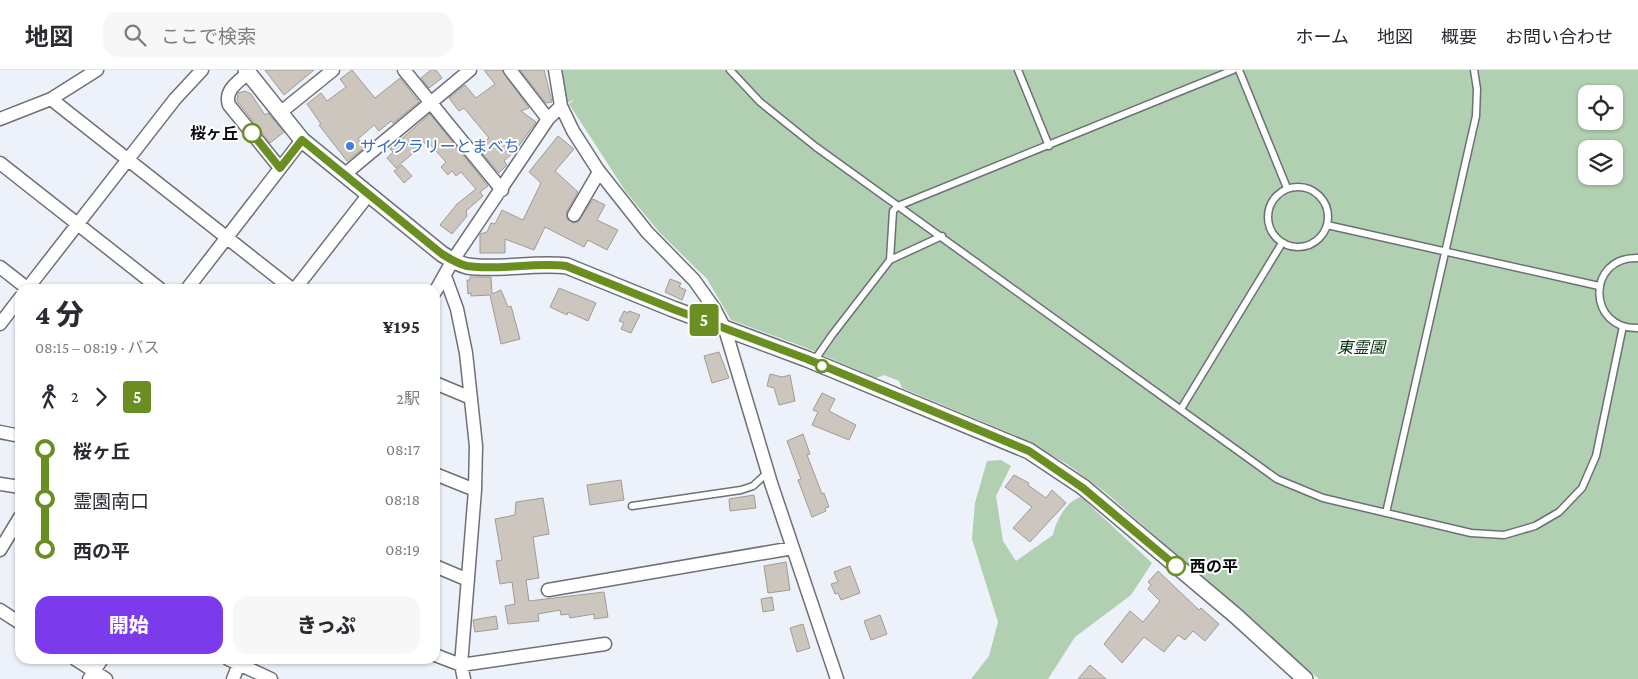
<!DOCTYPE html>
<html lang="ja">
<meta charset="utf-8">
<style>
:root{--surface:#fff;--page:#f7f7f7;--text:#2b2b33;--muted:#7c7c81;--line:#e1e1e2;--accent:#7c3aed}
body{margin:0;font-family:"Crimson Pro","Noto Sans JP",serif;background:var(--page);color:var(--text);height:100vh;display:flex;flex-direction:column;font-size:19px;white-space:nowrap}
*{box-sizing:border-box;margin:0}
p{font-size:16px;color:var(--muted)}
.icon{flex:none;width:28px;height:28px;fill:none;stroke:currentColor;stroke-width:2;stroke-linecap:round;stroke-linejoin:round}
.map{position:relative;flex:1;overflow:hidden}
.sheet{position:absolute;left:15px;top:214px;width:425px;height:380px;display:flex;flex-direction:column;background:var(--surface);border-radius:15px;box-shadow:0 1px 4px #0004}
.sheet>*{flex:none}
.badge{padding:0 10px;border-radius:4px;font-size:18px;line-height:32px}
.fabs{position:absolute;left:1578px;top:15px;display:grid;gap:10px}
.fabs a{display:grid;place-items:center;width:45px;height:45px;border-radius:10px;background:var(--surface);box-shadow:0 1px 4px #0004;font-size:25px}
.map>.badge{position:absolute;translate:-50% -50%;box-shadow:0 0 0 2px #fff}
.legs{display:flex;align-items:center;gap:8px;height:55px;padding:0 20px;font-size:16px}
.legs p{margin-inline-start:auto}
.head{display:flex;align-items:center;justify-content:space-between;height:85px;padding:0 20px}
h1{font-size:28px;font-weight:800;line-height:38px}
.cta{display:flex;gap:10px;margin-top:auto;padding:10px 20px}
.cta a{flex:1;height:58px;border-radius:15px;background:var(--accent);color:#fff;font-size:20px;font-weight:800;line-height:58px;text-align:center}
.cta a+a{background:var(--page);color:var(--text)}
ul{padding:0 20px;list-style:none}
li{display:flex;align-items:center;gap:18px;height:50px;font-size:19px}
li i{display:grid;place-items:center;width:8px;height:100%;margin:0 6px;background:currentColor}
li i::after{content:'';width:12px;height:12px;margin:-6px;border:4px solid;border-radius:50%;background:var(--surface)}
li p{margin-inline-start:auto}
li:first-child i{background:linear-gradient(#0000 50%,currentColor 0)}
li:last-child i{background:linear-gradient(currentColor 50%,#0000 0)}
header{display:flex;align-items:center;gap:30px;box-sizing:border-box;height:70px;padding:0 25px;background:var(--surface);border-bottom:1px solid var(--line)}
header strong{font-size:24px}
nav{display:flex;gap:28px;margin-inline-start:auto;font-size:18px}
.search{width:350px;height:45px;background:var(--page);display:flex;align-items:center;gap:12px;box-sizing:border-box;padding:0 18px;border-radius:15px;color:var(--muted);font-size:19px}
.map>svg:first-child{display:block}
.green{fill:#b1cfb1;fill-rule:evenodd}
.building{fill:#ccc6bf;stroke:#a19b95}
.lines{fill:none;stroke-linecap:round;stroke-linejoin:round}
.service-casing{stroke:#6d7077;stroke-width:9}
.minor-casing{stroke:#6d7077;stroke-width:15}
.tertiary-casing{stroke:#6d7077;stroke-width:18}
.service{stroke:#fff;stroke-width:6}
.minor{stroke:#fff;stroke-width:12}
.tertiary{stroke:#fff;stroke-width:15}
.line-1-casing{stroke:#fff;stroke-width:11}
.line-1{stroke:#6b8e23;stroke-width:8}
.stop-1-dot{fill:#fff;stroke:#6b8e23;stroke-width:2.5}
.shop-dot{fill:#3f7fe0;stroke:#fff;stroke-width:2}
.labels{text-anchor:middle;dominant-baseline:central;stroke-width:4;stroke-linejoin:round;paint-order:stroke}
.stop-label{font-size:16px;font-weight:bold;fill:#0b0c0f;stroke:#fff;text-anchor:end}
.shop-label{font-size:16px;fill:#366cbe;stroke:#fff;text-anchor:start}
.park-label{font-size:16px;font-style:italic;fill:#04340d;stroke:#fff}
</style>
<header>
<strong>地図</strong>
<div class="search"><svg class="icon" aria-label="search" viewBox="0 0 24 24"><circle cx="10" cy="10" r="6"/><path d="M15 15l6 6"/></svg>ここで検索</div>
<nav><a>ホーム</a><a>地図</a><a>概要</a><a>お問い合わせ</a></nav>
</header>
<div class="map">
<svg width="1638" height="609" viewBox="0 0 1638 609">
<rect width="100%" height="100%" fill="#edf1f9"/>
<path class="green" d="M555 0H1638V609H1319L1105 422 1067 394 1017 366 902 318 899 311 884 305 876 308 804 277 731 250 707 209 660 163 626 122 569 34 575 29 561 36ZM1586 24H1614V51H1586ZM1586 79H1614V106H1586Z
M1001 390 1011 396 996 426 1003 471 1016 491 1053 465C1056 451 1066 431 1081 427L1152 493 1131 525 1075 567 1048 609H971L989 586 998 552 972 469 975 433 987 391Z"/>
<path class="building" d="M265 0H314L284 25Z
M352 0 375 28 400 8 419 32 393 53 391 51 379 61 374 55 358 69 365 77 347 91 319 55 321 54 307 34 321 23 327 31 346 17 340 9Z
M431 0H436L442 8 429 18 421 8Z
M484 0H502L529 38 521 41 536 52 515 81 504 91 507 95 499 103 477 77 489 68 464 38 459 41 449 28 465 15 476 28 495 14Z
M520 0H544L552 32 546 33Z
M245 21 251 24 265 45 268 43 284 62 270 73 237 31 238 23Z
M430 44 488 116 480 122 483 126 466 141 467 146 452 164 440 155 457 134 476 119 461 102 456 106 452 101 448 105 441 97 446 92 427 71 396 98 387 88 393 82 390 79Z
M558 66 574 79 555 101 578 122 567 141V149L573 153 578 152 593 129 605 135 597 150 618 160 607 180 588 170 584 177 545 157 534 180 505 169V183H480V164L487 162 491 153 495 154 502 140 523 150 541 113 529 102Z
M402 95 412 106 404 113 394 101Z
M470 207H491L492 224 501 220 508 237 511 236 520 269 501 274 490 225 471 226V223L468 224 467 210H470Z
M670 209 681 213 679 217 686 220 682 230 665 222Z
M559 218 596 233 588 251 568 242 567 245 550 237Z
M624 241 628 243 629 241 640 245 631 263 621 259 624 253 619 251Z
M719 282 729 308 712 313 704 286Z
M770 304 782 307 790 305 795 331 779 335 774 318 767 316Z
M822 323 835 329 829 341 856 355 849 370 812 355 818 342 813 340Z
M803 364 810 384 807 385 822 424 824 423 829 437 825 438 826 441 812 447 798 410 801 409 787 371Z
M1014 405 1029 413 1028 415 1046 428 1052 420 1066 433 1030 472 1013 458 1032 437 1005 417Z
M621 410 624 430 590 435 587 415Z
M754 425 756 438 730 441 729 429Z
M543 428 549 464 533 467 539 508 526 510 529 531 604 522 608 547 594 549V544L570 548 569 544 561 545 560 540 538 544 539 551 508 554 505 536 515 534 512 512 500 514 496 491 502 490 495 449 515 445 516 432Z
M786 492 790 520 768 523 764 496Z
M850 496 860 523 841 530 838 523 835 524 831 514 838 512 834 502Z
M1158 501 1199 540 1201 538 1219 554 1205 571 1193 561 1185 570 1178 565 1164 582 1144 567 1122 593 1104 574 1130 541 1143 552 1160 531 1148 519 1151 515 1148 512Z
M772 527 774 540 763 542 761 529Z
M880 545 887 564 871 570 864 551Z
M496 546 498 559 475 562 473 550Z
M803 554 810 578 797 582 790 558Z
M1090 595 1106 609H1078Z"/>
<g class="lines">
<g class="service-casing">
<path id="service" d="M730 0 760 32 816 77 1277 409 1323 428 1471 463 1504 465 1535 456 1559 442 1582 418 1596 386 1623 256
M1018 0 1049 76
M1239 0 1287 118
M1268 147a30 30 0 1 1 60 0a30 30 0 1 1-60 0Z
M1327 155 1599 216
M1638 188C1586 186 1587 260 1638 258
M890 190 942 166
M814 291 832 265 890 190 893 141 898 136 1233 0
M1181 339 1282 173
M632 436 741 420 753 416 767 403
M1386 443 1476 46 1477 19 1474 0"/>
</g>
<g class="minor-casing">
<path id="minor" d="M404 0 502 120
M510 0 548 49
M555 0 561 36 573 61 598 100 647 162 694 210 714 238 725 259 771 413 837 609
M248 3C238 12 224 20 229 35L280 98
M51 29 292 219
M281 42 333 0
M0 49 51 29 97 0
M0 93 160 219
M345 104 470 0
M574 145 599 102
M0 197 28 219
M445 206 457 239 466 283 476 376 475 420 461 595 464 609
M27 219 175 29 202 0
M187 219 302 70
M295 219 369 124
M435 222 453 190 548 49 561 36
M0 254 20 228
M435 313 471 328
M0 362 20 366
M435 404 475 420
M0 414 20 417
M0 480 20 447
M435 496 468 510
M548 520 793 478
M0 540 20 553
M435 585 461 595 605 574
M75 589 106 609
M228 589 271 609
M89 609 102 589
M233 609 241 589"/>
</g>
<g class="tertiary-casing">
<path id="tertiary" d="M246 0 302 70 442 184C450 189 459 194 467 196 499 201 533 192 567 196L673 239 807 289 1029 381 1083 417 1236 546 1305 609"/>
</g>
<use href="#service" class="service"/>
<use href="#minor" class="minor"/>
<use href="#tertiary" class="tertiary"/>
</g>
<g class="lines">
<g class="line-1-casing">
<path id="line-1" d="M252 63 280 98 302 70 442 184C450 189 459 194 467 196 498 201 533 192 566 196L673 239 807 289 1029 381 1083 418 1176 496"/>
</g>
<use href="#line-1" class="line-1"/>
</g>
<g class="stop-1-dot">
<circle cx="252" cy="63" r="9"/>
<circle cx="822" cy="296" r="6"/>
<circle cx="1176" cy="496" r="9"/>
</g>
<circle class="shop-dot" cx="350" cy="76" r="5"/>
<g class="labels">
<g class="stop-label">
<text x="238" y="63">桜ヶ丘</text>
<text x="1190" y="496" text-anchor="start">西の平</text>
</g>
<g class="shop-label">
<text x="360" y="76">サイクラリーとまべち</text>
</g>
<g class="park-label">
<text x="1361" y="277">東霊園</text>
</g>
</g>
</svg>
<div class="fabs">
<a><svg class="icon" aria-label="locate" viewBox="0 0 24 24"><circle cx="12" cy="12" r="6"/><path d="M12 2v4M12 18v4M2 12h4M18 12h4"/></svg></a>
<a><svg class="icon" aria-label="layers" viewBox="0 0 24 24"><path d="M12 4l9 5-9 5-9-5zM3 14l9 5 9-5"/></svg></a>
</div>
<b class="badge" style="left:704px;top:250px;background:#6b8e23;color:#fff">5</b>
<section class="sheet">
<div class="head"><div><h1>4 分</h1><p>08:15 – 08:19 · バス</p></div><b>¥195</b></div>
<div class="legs"><svg class="icon" aria-label="walk" viewBox="0 0 24 24"><circle cx="13" cy="4" r="2"/><path d="M13 8l-2 6 4 7M11 14l-3 7M7 12l3-4h3l4 4"/></svg>2<svg class="icon" aria-label="forward" viewBox="0 0 24 24"><path d="M9 5l7 7-7 7"/></svg><b class="badge" style="background:#6b8e23;color:#fff">5</b><p>2駅</p></div>
<ul>
<li><i style="color:#6b8e23"></i><b>桜ヶ丘</b><p>08:17</p></li>
<li><i style="color:#6b8e23"></i><span>霊園南口</span><p>08:18</p></li>
<li><i style="color:#6b8e23"></i><b>西の平</b><p>08:19</p></li>
</ul>
<div class="cta"><a>開始</a><a>きっぷ</a></div>
</section>
</div>
